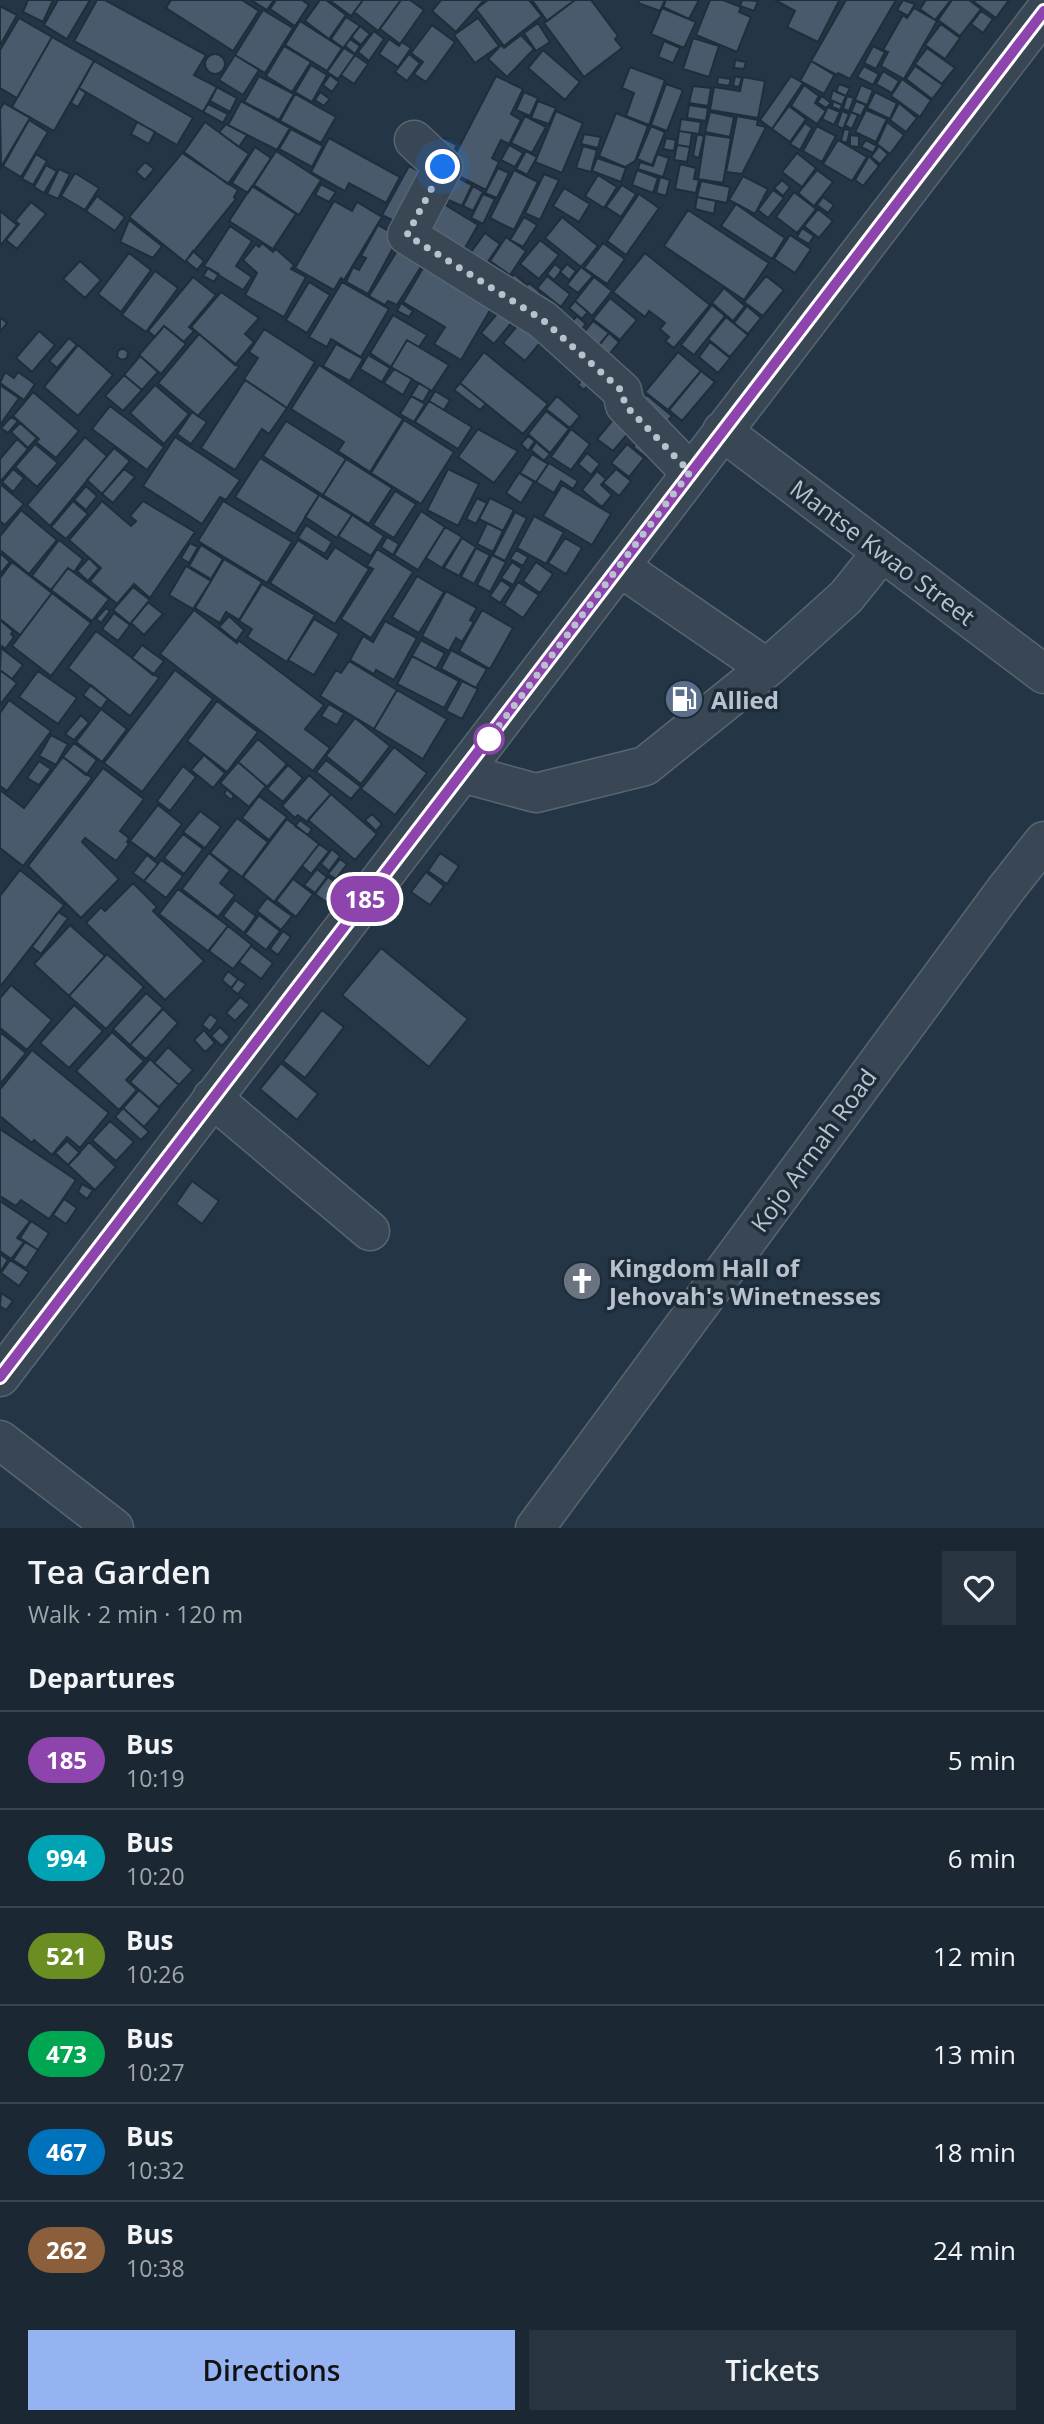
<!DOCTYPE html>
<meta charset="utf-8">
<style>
:root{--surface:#1b2834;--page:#283440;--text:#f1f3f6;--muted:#a0a6ac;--line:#39444f;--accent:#95b2f1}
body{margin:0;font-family:"Open Sans",sans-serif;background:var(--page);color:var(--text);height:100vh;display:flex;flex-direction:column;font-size:26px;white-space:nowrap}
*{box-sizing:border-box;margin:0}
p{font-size:23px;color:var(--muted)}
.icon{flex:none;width:38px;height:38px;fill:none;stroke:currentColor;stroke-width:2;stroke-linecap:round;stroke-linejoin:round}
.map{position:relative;height:1528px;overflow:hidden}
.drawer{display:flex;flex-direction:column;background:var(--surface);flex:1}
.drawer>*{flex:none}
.badge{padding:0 14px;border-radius:23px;font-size:24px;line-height:46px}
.you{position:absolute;width:35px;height:35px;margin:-18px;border:5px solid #fff;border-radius:50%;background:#1a73e8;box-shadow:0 0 0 10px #1a73e833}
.map>.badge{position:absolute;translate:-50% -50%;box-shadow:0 0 0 4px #fff}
h2{padding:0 28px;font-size:26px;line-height:63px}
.round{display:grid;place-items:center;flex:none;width:74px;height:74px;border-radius:0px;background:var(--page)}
.head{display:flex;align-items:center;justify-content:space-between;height:119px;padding:0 28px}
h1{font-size:33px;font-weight:600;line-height:52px}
.primary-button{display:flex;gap:14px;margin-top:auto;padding:14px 28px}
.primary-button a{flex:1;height:80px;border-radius:0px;background:var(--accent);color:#111;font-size:28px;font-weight:600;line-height:80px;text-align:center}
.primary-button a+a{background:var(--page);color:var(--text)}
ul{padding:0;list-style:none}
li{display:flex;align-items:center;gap:21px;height:98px;padding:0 28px;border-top:2px solid var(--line)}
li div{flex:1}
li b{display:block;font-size:26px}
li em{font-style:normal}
li .badge{min-width:77px;font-weight:700;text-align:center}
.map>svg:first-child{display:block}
.building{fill:#485a6c;stroke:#202e3c;stroke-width:2}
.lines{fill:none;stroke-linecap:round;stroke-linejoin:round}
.minor-casing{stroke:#586572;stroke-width:41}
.minor{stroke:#394755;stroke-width:38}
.line-casing{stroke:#fff;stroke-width:16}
.line{stroke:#8e44ad;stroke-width:10}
.walk{stroke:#b7c2ce;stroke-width:7;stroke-dasharray:0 12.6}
.stop-dot{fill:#fff;stroke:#8e44ad;stroke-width:3.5}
.labels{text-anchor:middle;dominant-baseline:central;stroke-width:7;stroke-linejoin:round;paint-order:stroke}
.street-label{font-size:24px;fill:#b7c2ce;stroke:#1e2c3a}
.poi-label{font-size:24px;font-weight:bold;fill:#b7c2ce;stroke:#1e2c3a;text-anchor:start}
</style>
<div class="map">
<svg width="1044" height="1528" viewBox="0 0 1044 1528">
<rect width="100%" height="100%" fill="#243646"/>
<path class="building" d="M28 0H53L43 22 23 12Z
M58 0H90L67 39 44 25Z
M97 0H105L206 55 194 75 217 87 203 112 74 41Z
M171 0H242L259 11 233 51 166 8Z
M251 0H274L267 10Z
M276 0H302L309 5 295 26 270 9Z
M320 0H326L346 15 329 39 305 21Z
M329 0H363L351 16Z
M363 0H401L378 31 354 12Z
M401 0H410L424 10 400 44 380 29Z
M441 0H484L456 32 432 11Z
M488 0H529L542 16 504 46 476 9Z
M532 0H575L547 21Z
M575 0H591L618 36 615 39 622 48 584 77 544 23Z
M639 0H665L660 11 638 3Z
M666 0H699L689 19 663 7Z
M710 0H723L741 7 739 12 751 17 737 52 696 35Z
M742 0 758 1 754 11 740 6Z
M775 0H837L839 1 818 42 787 27 795 11Z
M846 0H896L850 79 838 73 836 76 811 61Z
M903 0 915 4 908 16 897 10Z
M926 0H951L935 20 920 9Z
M952 0H969L981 9 960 36 938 20Z
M975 0H1009L996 18 974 2Z
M0 6 17 15 1 44H0Z
M662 8 696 22 684 48 651 34Z
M914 8 937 21 904 79 881 66 888 52 883 50 903 15 907 18Z
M263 10 293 28 265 73 235 55Z
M981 11 993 19 983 33 971 24Z
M346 17 360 26 343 48 331 39Z
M19 18 52 37 17 98 0 88V50Z
M478 18 499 46 475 63 454 35Z
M300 21 342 48 327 71 285 45Z
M538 23 550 42 536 51 524 33Z
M941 24 960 38 945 59 925 45Z
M432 25 455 42 426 82 414 74 423 62 411 53Z
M360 26 370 34 361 45 351 37Z
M374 31 384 39 369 61 358 52Z
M521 35 534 49 507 77 488 59 501 45 504 48Z
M52 37 94 61 54 131 12 107Z
M693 38 719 46 709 77 683 69Z
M350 39 360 46 355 54 345 46Z
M389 39 399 46 402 42 411 48 398 67 379 54Z
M664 41 680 48 673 63 658 57Z
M284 46 311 62 292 92 266 76Z
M873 46 885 52 876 69 864 63Z
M344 48 355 55 338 79 327 72Z
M927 48 955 68 942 84 915 64Z
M543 50 580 82 565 100 528 68Z
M205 64a10 10 0 1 1 20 0a10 10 0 1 1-20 0Z
M409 54 420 63 407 81 395 72Z
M235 55 259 70 243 95 219 80Z
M355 55 368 64 354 84 341 75Z
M735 60 746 62 744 69 734 68Z
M94 61 193 118 177 145 79 88Z
M811 61 835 74 824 94 800 81Z
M311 65 327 75 312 102 295 92Z
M864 66 879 74 873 85 857 77Z
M915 66 943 85 932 99 906 79Z
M630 67 665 80 649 125 626 116 634 93 622 88Z
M883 71 899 81 892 93 876 84Z
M330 75 339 82 332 92 323 85Z
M259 76 294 94 279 120 244 102Z
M496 76 523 89 511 114 521 120 509 144 501 140 492 158 499 162 486 190 447 170Z
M735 76 742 78 739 87 733 86Z
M791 76 803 83 772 129 760 120Z
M718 77 731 79 729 86 717 84Z
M743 77 765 81 758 118 710 110 714 87 740 91Z
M902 79 931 100 920 117 891 96Z
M666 84 683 90 667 131 651 125Z
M839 84 850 88 846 96 836 92Z
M804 85 819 96 815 103 826 111 817 124 791 106Z
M861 85 873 90 867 105 855 100Z
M693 86 711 88 708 106 689 103Z
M217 87 237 98 230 112 210 101Z
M79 88 86 93 78 107 71 103Z
M833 90 846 96 842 105 830 100Z
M320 92 330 99 324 106 315 100Z
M524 92 538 98 530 116 516 110Z
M875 92 897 103 890 119 867 108Z
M295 94 336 117 321 143 280 121Z
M822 96 831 103 826 108 817 102Z
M847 96 854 98 849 111 843 109Z
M241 101 290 128 277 150 228 125Z
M538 101 556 108 549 124 531 118Z
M833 101 842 105 840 110 832 107Z
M856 101 866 105 861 116 851 112Z
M4 103 30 118 1 167 0 109Z
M899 103 917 118 906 132 890 120Z
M208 104 228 114 223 123 203 112Z
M689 105 708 108 706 121 687 118Z
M789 106 806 119 790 142 772 129Z
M828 107 840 112 834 125 822 119Z
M866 110 887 119 876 142 855 132Z
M556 111 583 123 562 173 535 162Z
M842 111 849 114 843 129 837 126Z
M710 112 734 117 730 137 705 132Z
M851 112 858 115 852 129 845 125Z
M616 113 648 126 635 161 625 167 599 156Z
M525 116 546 127 532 153 511 143Z
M737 116 758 120 757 125 766 127 742 174 726 172Z
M681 119 701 122 699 134 679 131Z
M29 120 48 132 21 177 3 166Z
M137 122 155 132 149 144 131 134Z
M205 122 249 154 228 184 184 152Z
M887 122 904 135 890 154 877 144Z
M805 123 812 128 800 150 790 144Z
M226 124 247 135 239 147 219 132Z
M651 126 665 132 652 165 637 159Z
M817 126 836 136 822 162 803 151Z
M291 129 323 146 312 167 279 149Z
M844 129 850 130 847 143 841 141Z
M679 131 692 133 690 147 677 145Z
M584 134 601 137 598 148 581 144Z
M697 134 704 136 699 158 693 156Z
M705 134 731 138 723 183 698 179Z
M850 135 859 136V147L850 146Z
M329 138 400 177 386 203 349 183 345 191 311 172Z
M443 138 457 145 451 158 437 150Z
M666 138 676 140 674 151 663 149Z
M838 140 867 157 852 181 823 164Z
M866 140 877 146 873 153 861 147Z
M509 145 523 153 515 167 501 160Z
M677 145 690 147 687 162 674 160Z
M583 146 597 150 591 172 576 168Z
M879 146 888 154 880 164 871 157Z
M255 147 271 158 248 193 232 183Z
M276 151 321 180 299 215 254 185Z
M526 151 537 157 527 175 516 169Z
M182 153 238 190 234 197 236 199 185 262 129 217Z
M797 153 816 168 802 187 782 172Z
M36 154 47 161 33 185 22 179Z
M657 154 669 158 663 177 638 169 640 162 653 166Z
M869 156 879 166 863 186 855 180Z
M597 158 626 168 621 182 592 171Z
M145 162 154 169 145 180 136 172Z
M680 164 696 168 694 179 699 180 696 193 675 189Z
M46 165 57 171 44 193 34 187Z
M409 166 433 178 406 227 382 215Z
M498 168 509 173 497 198 485 193Z
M59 169 70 174 58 199 47 194Z
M514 170 538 182 514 230 490 218Z
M637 170 658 178 653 193 632 185Z
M817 170 833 182 814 206 798 193Z
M75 173 99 188 85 210 61 196Z
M448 173 472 185 462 206 437 195Z
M544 174 559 180 540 220 525 213Z
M598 175 617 187 604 208 585 196Z
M743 176 768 189 755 214 729 200Z
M660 177 670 180 666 196 656 193Z
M782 180 790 187 783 196 774 188Z
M701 181 730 187 727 203 697 197Z
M321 184 336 192 329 202 315 195Z
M622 185 636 194 621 217 606 207Z
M252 186 296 214 273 249 229 221Z
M473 186 483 192 473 211 463 206Z
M564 188 590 204 579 222 553 206Z
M773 190 784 198 768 218 758 210Z
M794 192 816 209 797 233 776 217Z
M483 194 495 199 483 224 471 218Z
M639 194 659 208 626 255 607 241Z
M97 196 125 217 115 231 86 211Z
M697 197 716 201 714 214 695 209Z
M823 197 834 205 828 213 817 205Z
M434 198 478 225 457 262 413 235Z
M334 201 352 211 357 202 382 217 344 280 341 278 334 290 295 268Z
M31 202 46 214 17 249 6 240 19 224 15 221Z
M736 204 785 238 772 259 721 226Z
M818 209 833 221 819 238 804 226Z
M688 210 769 263 744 300 664 246Z
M0 211 17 225 0 246Z
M524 217 537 225 523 247 510 240Z
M562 217 598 246 581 267 545 238Z
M129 220 162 246 153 258 120 242Z
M378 225 399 237 368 294 346 282 353 267 359 270 366 258 361 256Z
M230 226 252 241 236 266 252 277 243 290 204 266Z
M802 228 814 236 809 244 797 237Z
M485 233 500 244 487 263 471 252Z
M790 235 811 249 795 273 774 259Z
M506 237 526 251 510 275 490 261Z
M405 238 429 254 397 305 388 301 385 305 369 296Z
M540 240 559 255 539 279 520 264Z
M262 243 273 252 276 249 294 265 291 269 306 277 284 317 245 295 257 273 243 260 256 244 259 247Z
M603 243 625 259 607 284 584 268Z
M193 251 204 261 197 270 186 261Z
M129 253 151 270 121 312 98 294Z
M645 253 710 305 674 348 665 341 669 337 660 329 665 323 649 311 645 317 613 292Z
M430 256 499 295 461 360 434 344 445 327 403 302Z
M80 261 101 280 85 298 63 279Z
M555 264 562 270 554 280 547 274Z
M567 264 576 271 569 280 560 272Z
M581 267 593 276 578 293 567 285Z
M208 268 219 274 214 282 203 276Z
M155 271 178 288 146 332 122 315Z
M514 274 527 285 518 296 505 285Z
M547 276 570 294 561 307 537 288Z
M766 276 784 290 763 316 744 302Z
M193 277 216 295 189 327 194 331 184 342 164 326 155 337 148 331Z
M594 277 612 291 592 316 575 301Z
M309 282 330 295 307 333 286 320Z
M342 282 389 309 361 357 331 339 327 347 309 337Z
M529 283 540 292 530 303 519 295Z
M724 288 745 306 733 321 712 303Z
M221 292 259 318 245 334 254 342 235 365 191 327Z
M610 298 637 320 620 340 593 319Z
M575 301 588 312 582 319 569 308Z
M401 303 413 311 409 317 397 311Z
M505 304 518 315 494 344 481 333Z
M712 305 725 316 694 355 681 345Z
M747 306 761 318 748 334 734 323Z
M393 315 427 335 419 347 407 340 391 367 370 353Z
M577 316 586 324 576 336 566 328Z
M0 317 7 323 0 332Z
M726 317 748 335 730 357 708 339Z
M522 320 544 338 525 361 503 343Z
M593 321 609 333 593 353 576 342Z
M164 326 186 344 161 374 139 355Z
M264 329 315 362 287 408 244 379 258 358 249 352Z
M39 331 55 345 32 372 16 358Z
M609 333 619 342 603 362 592 353Z
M199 334 239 367 198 416 158 383Z
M69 338 77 345 57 368 49 361Z
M407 340 449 365 432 391 391 367Z
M710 342 730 358 718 373 699 357Z
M336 344 363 359 350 381 323 366Z
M78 345 113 375 78 416 44 387Z
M123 348 128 352 127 358 122 360 117 357 118 351Z
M484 352 548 404 523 434 460 383Z
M678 352 701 371 668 410 645 392Z
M368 355 390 368 382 382 360 369Z
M140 356 158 372 142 390 124 375Z
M319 365 403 419 370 472 338 451 344 442 291 409Z
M394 369 412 379 403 395 384 383Z
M701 371 715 382 682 421 669 410Z
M5 372 14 378 18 372 35 384 24 400 0 383Z
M124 375 142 390 123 411 105 396Z
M585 376 591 381 584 390 578 385Z
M245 380 287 408 269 434 262 429 235 470 201 448Z
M419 383 430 390 423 402 411 396Z
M460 383 486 404 480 410 454 390Z
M0 385 19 398 0 425Z
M155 385 189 414 164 444 130 413Z
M435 391 450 400 444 410 429 401Z
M33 392 79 431 56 458 36 442 39 439 13 416Z
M647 395 672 416 661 429 636 408Z
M411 396 425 404 414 422 400 414Z
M557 396 580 416 570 428 546 409Z
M429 401 472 427 458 449 415 422Z
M110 406 164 447 147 470 92 429Z
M621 410 637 423 613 451 597 439Z
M546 411 569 429 550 453 528 434Z
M192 412 207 422 191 444 177 434Z
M11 417 18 421 8 433 1 428Z
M404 420 454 452 421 504 371 473Z
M286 421 346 459 323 495 263 456Z
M20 423 37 438 28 448 11 432Z
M478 429 518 451 494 483 458 457Z
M571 429 590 444 571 470 551 457Z
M644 434 657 445 647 458 633 447Z
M528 436 535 441 528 451 521 444Z
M85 437 107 456 50 526 27 505Z
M175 437 240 480 226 500 220 497 202 524 143 486Z
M17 439 28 449 0 482V459Z
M536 442 550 454 544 461 531 450Z
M35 444 58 463 37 487 15 467Z
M627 444 644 458 629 477 611 463Z
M114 448 130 461 102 494 87 480Z
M587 453 600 464 591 475 578 464Z
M532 454 548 464 536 482 520 473Z
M260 458 319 495 295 534 235 497Z
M346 459 392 488 369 524 323 495Z
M549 463 578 481 573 489 561 481 554 493 536 482Z
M13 469 24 478 13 492 2 482Z
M124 469 135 477 113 503 102 494Z
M448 469 479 484 458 526 427 510Z
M616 469 631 481 619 496 603 483Z
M597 471 606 479 601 485 612 495 602 507 582 490Z
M519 473 534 482 521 503 506 493Z
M0 484 24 504 5 525 0 521Z
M562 485 611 514 592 545 543 516Z
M86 486 97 496 86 510 74 500Z
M395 491 416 504 394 538 373 525Z
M319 495 352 515 337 538 305 517Z
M477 498 487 503 476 524 466 519Z
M490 498 514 510 503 531 479 519Z
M73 501 88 514 66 539 51 527Z
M102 501 131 526 136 521 130 516 143 501 195 532 150 598 134 584 117 604 90 581 101 568 69 540Z
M223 501 292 542 267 583 198 541Z
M21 510 57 540 29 574 0 550V536Z
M421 511 445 527 418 570 394 555Z
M515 512 527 518 505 561 493 555Z
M352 515 384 536 371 556 338 536Z
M534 516 564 532 546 564 517 548Z
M487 523 503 531 493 552 477 544Z
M306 525 332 542 325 554 298 538Z
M445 527 462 537 442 568 426 558Z
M387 537 399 544 393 555 381 547Z
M462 538 476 547 459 576 444 568Z
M565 538 582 548 566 574 548 563Z
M59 540 83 559 74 572 68 568 51 590 32 576Z
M298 540 327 559 335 547 369 569 335 624 270 583Z
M190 543 198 547 189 563 181 558Z
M201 545 223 559 211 579 189 566Z
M476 548 490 555 474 584 461 577Z
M377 549 413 572 371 638 341 619 373 569 367 566Z
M516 550 528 557 523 566 510 559Z
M0 553 10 562 0 574Z
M492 555 506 562 490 592 477 585Z
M89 558 99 568 88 581 77 571Z
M224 559 262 582 239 620 226 612 220 623 195 608Z
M12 562 52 593 20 635 0 619V578Z
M512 562 522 569 513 585 501 578Z
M536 562 553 574 540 593 523 581Z
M186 566 211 581 193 609 169 595Z
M68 568 109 599 92 621 51 590Z
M417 576 444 592 419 633 392 617Z
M501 580 511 587 500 603 490 596Z
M518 582 539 595 523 618 504 605Z
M262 584 315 615 287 662 247 637 252 629 239 621Z
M133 587 150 600 130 624 113 610Z
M446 591 477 608 470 620 474 622 462 642 456 638 449 651 422 636Z
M52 593 91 623 51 676 12 646Z
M148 602 163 614 144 635 131 623Z
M106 608 110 611 101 623 96 619Z
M194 610 237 643 238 640 324 705 305 729 330 748 313 771 160 654Z
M482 610 513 628 490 669 459 651Z
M114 613 130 625 118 641 102 629Z
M229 616 244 630 236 641 219 627Z
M314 619 339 634 314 675 288 660Z
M0 620 13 631 11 634 14 637 5 649 2 646 0 648Z
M385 621 417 638 394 680 376 670 374 674 350 660 363 636 373 642Z
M96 631 159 678 130 716 68 668Z
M421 640 445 653 436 669 412 656Z
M142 645 164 661 153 675 132 658Z
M1 648 23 665 12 679 0 670Z
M451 650 487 669 476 688 441 669Z
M412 656 459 681 444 708 397 684Z
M349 661 397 690 374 729 320 696 336 670 341 673Z
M0 670 17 683 0 705Z
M175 670 213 699 142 792 104 763Z
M38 671 77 698 58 724 19 697Z
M462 681 478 689 462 719 446 711Z
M91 685 108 699 101 709 83 695Z
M397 690 447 719 423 759 374 729Z
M9 700 51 731 7 791 0 786V713Z
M217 701 258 732 227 772 187 741Z
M329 704 344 713 337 725 321 716Z
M101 709 127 729 102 762 76 742Z
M81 715 89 723 74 740 65 734Z
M355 718 390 746 361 784 326 756Z
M51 735 68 744 56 765 39 756Z
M258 739 287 764 267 787 238 762Z
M74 743 97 760 86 775 63 757Z
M394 747 427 773 395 815 361 789Z
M204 755 225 773 213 788 191 770Z
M63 757 92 778 23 866 0 848V790L24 808Z
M326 760 361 787 351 799 316 772Z
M39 761 51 769 39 785 27 778Z
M238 762 266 786 249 807 220 783Z
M288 765 303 778 283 802 267 789Z
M183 766 196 777 170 811 157 801Z
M103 768 144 799 120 831 129 838 127 842 129 844 116 861 85 838 82 842 119 879 81 918 28 866Z
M309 775 331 794 307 822 298 815 295 818 282 806Z
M227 789 234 796 231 800 224 794Z
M331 794 377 834 355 860 308 820Z
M259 796 287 817 269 840 242 818Z
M158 805 182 824 155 859 130 841Z
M200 811 221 827 205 848 183 832Z
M372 814 382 824 376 831 365 820Z
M237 818 268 842 242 877 210 853Z
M287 819 319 844 274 902 243 877Z
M300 820 312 829 308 835 295 826Z
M183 834 203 849 184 874 164 858Z
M319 844 329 851 311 874 302 866Z
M332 849 340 856 329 871 321 864Z
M209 853 230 870 220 883 235 895 218 917 182 889Z
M440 853 459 866 447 884 428 871Z
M147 855 158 864 144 881 133 873Z
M340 859 347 864 336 879 328 874Z
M161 860 183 876 166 898 144 881Z
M317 869 327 877 315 893 304 885Z
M20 870 64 905 0 987V896Z
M426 872 444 886 430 905 411 892Z
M328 877 339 885 326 902 315 894Z
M293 879 313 894 296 917 276 901Z
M133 883 157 907 153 911 204 961 165 1000 86 923 101 907 105 911Z
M178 889 228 926 208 951 159 914Z
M267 898 292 916 281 930 257 911Z
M235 900 256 916 244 933 223 916Z
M58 912 68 918 41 954 32 947Z
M259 915 280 931 266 950 245 934Z
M70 925 105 956 69 996 34 964Z
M228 926 252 945 233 969 209 951Z
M283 931 291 937 278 955 270 949Z
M251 946 273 963 261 979 239 962Z
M381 948 468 1019 429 1067 342 995Z
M107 954 144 987 106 1029 69 996Z
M228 971 238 979 231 988 222 980Z
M238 979 246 984 238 994 231 989Z
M11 985 52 1020 27 1050 0 1028V998Z
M146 993 163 1008 130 1045 113 1029Z
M240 997 250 1005 235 1021 226 1013Z
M74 1005 103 1031 69 1068 40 1043Z
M163 1009 178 1023 146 1059 130 1045Z
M322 1010 344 1027 305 1078 283 1061Z
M210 1014 218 1020 210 1031 202 1025Z
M220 1027 230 1037 222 1046 211 1036Z
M204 1030 215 1043 205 1052 194 1040Z
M0 1032 26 1053 0 1084Z
M112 1032 144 1061 126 1080 137 1090 119 1110 76 1071Z
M168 1047 193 1070 179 1085 154 1063Z
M32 1050 109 1113 80 1148 67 1137 52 1155 34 1140 32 1143 0 1116V1089Z
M150 1059 179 1085 159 1107 130 1082Z
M281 1063 318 1094 297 1120 260 1089Z
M139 1090 160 1109 144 1127 123 1108Z
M123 1108 149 1132 141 1140 115 1117Z
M110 1121 134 1142 116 1161 92 1140Z
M0 1129 76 1180 49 1219 21 1200 16 1206 0 1196Z
M67 1141 80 1153 68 1165 55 1153Z
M89 1142 116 1167 95 1190 68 1165Z
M192 1181 219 1201 202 1224 176 1204Z
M82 1184 93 1190 87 1199 78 1192Z
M64 1199 77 1208 66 1224 53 1215Z
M0 1201 30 1221 17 1238 24 1242 11 1259 0 1251Z
M31 1221 49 1233 38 1250 20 1238Z
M25 1242 38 1250 26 1268 13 1260Z
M0 1254 8 1260 0 1272Z
M10 1260 29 1272 19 1286 1 1273Z
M1 1293 13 1301 6 1310 0 1306Z"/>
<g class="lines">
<g class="minor-casing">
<path id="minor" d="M414 140 443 167 407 235 543 320 622 391 625 405 690 472
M722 431 1044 674
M620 567 767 668
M462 773 536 793 645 766 767 668 846 597 882 552
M212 1098 370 1231
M0 1377 1044 12
M0 1440 114 1528
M535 1528 1006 889 1044 841"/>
</g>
<use href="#minor" class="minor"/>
</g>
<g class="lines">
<g class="line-casing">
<path id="line" d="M0 1377 1044 11"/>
</g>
<use href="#line" class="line"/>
<path class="walk" d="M443 167 407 235 543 320 622 391 625 405 690 472 489 739"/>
</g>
<defs>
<g id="fuel-disc" transform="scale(2.0125)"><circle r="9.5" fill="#5c6f8a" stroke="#1e2c3a"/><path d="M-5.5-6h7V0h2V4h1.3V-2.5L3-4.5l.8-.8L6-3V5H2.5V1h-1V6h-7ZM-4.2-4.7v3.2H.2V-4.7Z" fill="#fff"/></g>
<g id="church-disc" transform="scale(2.0125)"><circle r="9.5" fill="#6b7280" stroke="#1e2c3a"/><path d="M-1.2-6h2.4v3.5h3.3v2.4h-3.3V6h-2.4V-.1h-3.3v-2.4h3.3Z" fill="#fff"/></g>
</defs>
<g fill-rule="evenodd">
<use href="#fuel-disc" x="684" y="699"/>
<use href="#church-disc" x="582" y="1281"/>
</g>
<circle class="stop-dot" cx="489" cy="739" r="14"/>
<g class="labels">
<g class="street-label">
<text transform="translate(883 552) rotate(37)">Mantse Kwao Street</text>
<text transform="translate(813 1150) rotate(-54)">Kojo Armah Road</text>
</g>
<g class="poi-label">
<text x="711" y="699">Allied</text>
<text x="609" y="1267">Kingdom Hall of<tspan x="609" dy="28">Jehovah's Winetnesses</tspan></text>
</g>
</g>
</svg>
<div class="you" style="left:443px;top:167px"></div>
<b class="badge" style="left:365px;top:899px;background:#8e44ad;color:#fff">185</b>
</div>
<section class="drawer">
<div class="head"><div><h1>Tea Garden</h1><p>Walk · 2 min · 120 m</p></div><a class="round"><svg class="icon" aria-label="heart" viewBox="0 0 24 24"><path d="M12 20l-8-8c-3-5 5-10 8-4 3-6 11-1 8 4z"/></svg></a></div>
<h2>Departures</h2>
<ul>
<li><span class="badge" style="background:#8e44ad;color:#fff">185</span><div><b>Bus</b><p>10:19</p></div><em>5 min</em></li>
<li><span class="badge" style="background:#00a3b4;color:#fff">994</span><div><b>Bus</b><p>10:20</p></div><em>6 min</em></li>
<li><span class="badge" style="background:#6b8e23;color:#fff">521</span><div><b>Bus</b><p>10:26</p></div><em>12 min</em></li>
<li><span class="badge" style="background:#00a651;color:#fff">473</span><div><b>Bus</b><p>10:27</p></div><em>13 min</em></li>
<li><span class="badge" style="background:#0072bc;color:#fff">467</span><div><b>Bus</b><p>10:32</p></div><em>18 min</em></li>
<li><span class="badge" style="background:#8b5e3c;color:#fff">262</span><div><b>Bus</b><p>10:38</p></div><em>24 min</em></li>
</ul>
<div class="primary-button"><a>Directions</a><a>Tickets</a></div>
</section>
